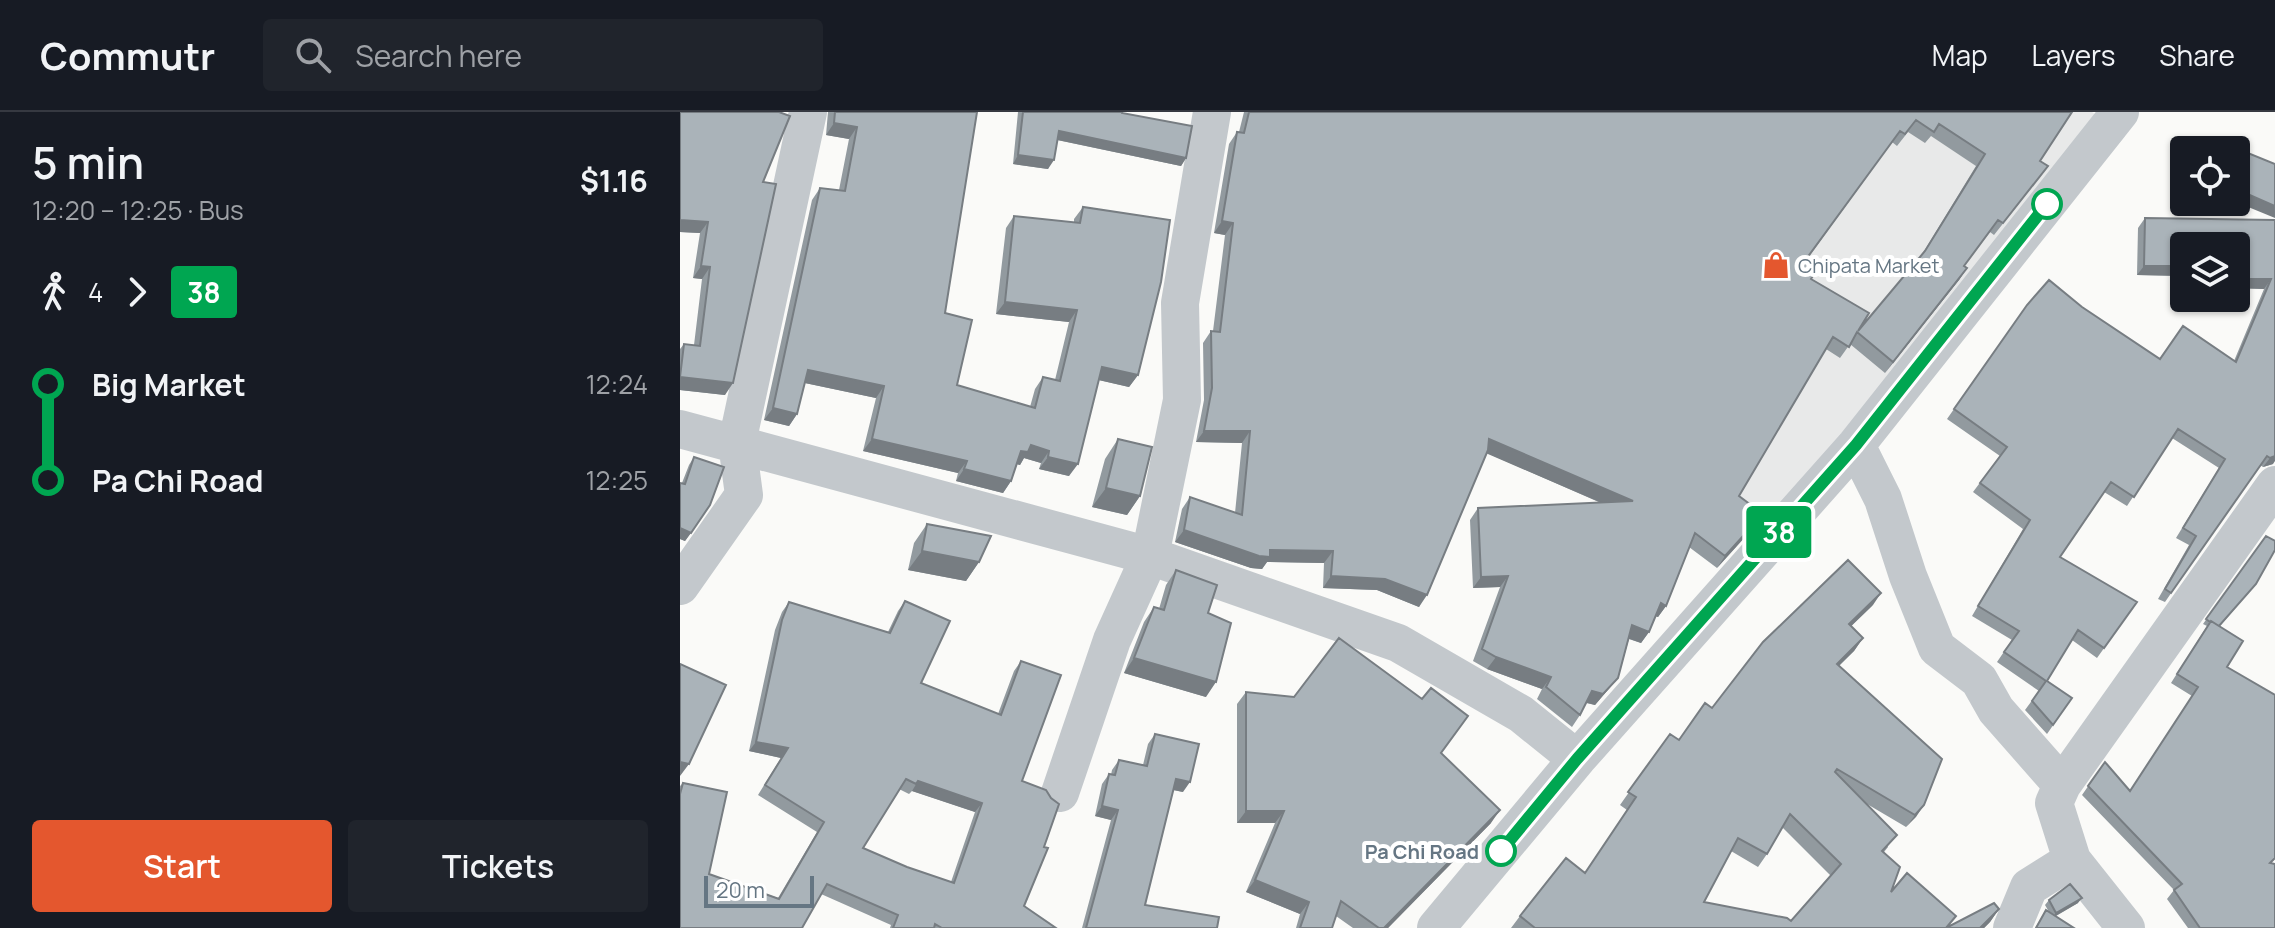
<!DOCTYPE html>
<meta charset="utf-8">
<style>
:root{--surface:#171b24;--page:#20242c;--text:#f1f3f6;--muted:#9ea1a6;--line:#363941;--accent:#e4572e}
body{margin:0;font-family:Manrope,sans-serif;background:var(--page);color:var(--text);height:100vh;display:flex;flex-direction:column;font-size:30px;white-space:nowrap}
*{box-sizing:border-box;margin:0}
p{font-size:26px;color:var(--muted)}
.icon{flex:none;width:44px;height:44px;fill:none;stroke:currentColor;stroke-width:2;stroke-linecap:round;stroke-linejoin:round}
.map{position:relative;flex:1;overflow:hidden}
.drawer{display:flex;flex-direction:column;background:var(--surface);width:680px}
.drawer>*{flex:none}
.badge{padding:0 16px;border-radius:6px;font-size:28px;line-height:52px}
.tools{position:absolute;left:1490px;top:24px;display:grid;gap:16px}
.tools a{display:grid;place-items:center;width:80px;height:80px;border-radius:8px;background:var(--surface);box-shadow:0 2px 6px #0004;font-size:40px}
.scale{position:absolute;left:24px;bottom:20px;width:110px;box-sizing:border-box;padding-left:8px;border:4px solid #657683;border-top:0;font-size:22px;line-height:28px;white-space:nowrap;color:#657683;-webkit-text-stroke:6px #fff;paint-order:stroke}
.map>.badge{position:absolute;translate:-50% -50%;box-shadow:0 0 0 4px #fff}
.legs{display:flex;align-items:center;gap:12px;height:88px;padding:0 32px;font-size:26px}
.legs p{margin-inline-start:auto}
.overview{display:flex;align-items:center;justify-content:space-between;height:136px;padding:0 32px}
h1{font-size:44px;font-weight:600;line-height:60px}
.action{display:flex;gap:16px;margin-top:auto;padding:16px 32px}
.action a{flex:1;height:92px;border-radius:8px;background:var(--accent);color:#fff;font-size:32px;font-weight:600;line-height:92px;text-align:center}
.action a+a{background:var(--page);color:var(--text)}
ul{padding:0 32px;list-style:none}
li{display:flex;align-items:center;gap:28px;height:96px;font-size:30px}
li i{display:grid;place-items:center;width:12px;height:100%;margin:0 10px;background:currentColor}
li i::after{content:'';width:20px;height:20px;margin:-10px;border:6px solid;border-radius:50%;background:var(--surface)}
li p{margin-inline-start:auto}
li:first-child i{background:linear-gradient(#0000 50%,currentColor 0)}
li:last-child i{background:linear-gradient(currentColor 50%,#0000 0)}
header{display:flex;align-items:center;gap:48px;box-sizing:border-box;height:112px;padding:0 40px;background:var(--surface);border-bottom:2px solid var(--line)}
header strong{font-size:38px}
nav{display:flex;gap:44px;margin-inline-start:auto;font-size:28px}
.search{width:560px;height:72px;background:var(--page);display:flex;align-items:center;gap:20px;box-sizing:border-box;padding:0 28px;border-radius:8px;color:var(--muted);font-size:30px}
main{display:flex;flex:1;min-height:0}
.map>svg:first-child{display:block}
.built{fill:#e8e9e9}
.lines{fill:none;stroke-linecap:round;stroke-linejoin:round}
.minor{stroke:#c3c8cc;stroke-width:38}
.wall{fill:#929a9f;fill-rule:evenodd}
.shaded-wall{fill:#777d82}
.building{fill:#aab3b9;stroke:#777d82;stroke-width:2;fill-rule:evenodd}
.line-1-casing{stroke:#fff;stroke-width:18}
.line-1{stroke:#00a651;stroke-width:12}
.stop-1-dot{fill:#fff;stroke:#00a651;stroke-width:4}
.labels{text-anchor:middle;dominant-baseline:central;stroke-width:8;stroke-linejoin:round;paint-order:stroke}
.poi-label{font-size:20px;fill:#657683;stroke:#fff;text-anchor:start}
.stop-label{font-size:20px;font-weight:bold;fill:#657683;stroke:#fff;text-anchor:end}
</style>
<header>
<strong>Commutr</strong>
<div class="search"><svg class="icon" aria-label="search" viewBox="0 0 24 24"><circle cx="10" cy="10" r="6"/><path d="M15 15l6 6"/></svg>Search here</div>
<nav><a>Map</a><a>Layers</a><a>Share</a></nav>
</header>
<main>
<section class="drawer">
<div class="overview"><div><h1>5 min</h1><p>12:20 – 12:25 · Bus</p></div><b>$1.16</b></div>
<div class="legs"><svg class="icon" aria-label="walk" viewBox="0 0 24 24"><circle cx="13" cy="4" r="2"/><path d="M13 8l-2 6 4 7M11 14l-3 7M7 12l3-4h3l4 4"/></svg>4<svg class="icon" aria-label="forward" viewBox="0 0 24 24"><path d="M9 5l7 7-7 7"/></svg><b class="badge" style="background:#00a651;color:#fff">38</b></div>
<ul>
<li><i style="color:#00a651"></i><b>Big Market</b><p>12:24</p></li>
<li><i style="color:#00a651"></i><b>Pa Chi Road</b><p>12:25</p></li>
</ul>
<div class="action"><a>Start</a><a>Tickets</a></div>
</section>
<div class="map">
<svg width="1595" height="816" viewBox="0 0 1595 816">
<rect width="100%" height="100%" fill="#fafaf8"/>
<path class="built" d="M918 0H1412L1445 24 1121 416 801 283Z"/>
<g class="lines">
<path class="minor" d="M0 317 470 444 718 531 841 602 897 647
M1176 333 1203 387 1228 464 1257 536 1299 568 1316 598 1382 673
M0 474 64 383 57 331 128 0
M380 681 432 528 470 444 502 288 500 191 532 0
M1392 748 1374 691 1382 673 1595 373
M756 816 897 647 1176 333 1440 0
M1332 816 1349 775 1392 748 1446 816"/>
</g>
<path class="wall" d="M148 0H297L265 201 277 273 350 295 355 277 363 265 375 268 389 210 316 202 326 116 334 104 394 110V107L403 95 458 263 449 275 419 268 389 364 359 357 361 351 344 346 340 353 337 352 331 369 323 381 276 369 278 361 183 339 196 286 125 271 117 302 109 314 84 308 132 88 140 76 159 78 169 27 146 23Z
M338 0H442V1L506 46 501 54 377 28 368 57 333 52Z
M564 0H1392L1360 49 1368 54 1359 66 1314 123 1310 120 1284 154 1287 156 1279 168 1205 261 1170 232 1160 246 1146 237 1059 384 1075 414 1037 456 1009 435 986 494 978 505 975 504 969 520 961 531 949 527 938 566 915 593 906 591 900 603 892 615 857 587 862 577 807 557 793 549 820 475 793 476 790 408 798 396 921 391 807 341 739 495 697 478 643 476 644 451 587 450 582 457 571 456 495 430 502 397 510 385 555 401 562 331 516 330 524 288 523 231 531 219H533L545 123 534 121 549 32 557 20H559ZM1228 20 1245 31 1251 24 1296 54 1241 144 1178 219 1131 167 1125 150 1212 30 1217 34Z
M83 70 45 283 0 278V237L4 232 14 233 22 167 13 166 20 121 0 120Z
M1465 106 1595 108 1593 352 1583 355 1580 353 1485 490 1478 487 1509 433 1496 426 1539 356 1492 326 1447 394 1424 380 1380 445 1457 490 1417 546 1392 528 1367 569 1392 586 1367 622 1345 598 1359 579 1317 550 1332 528 1292 504 1343 417 1293 380 1320 344 1267 307 1347 193 1402 195 1480 247 1554 249 1584 177 1556 176V134H1504V164L1457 163 1458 116Z
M438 327 460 384 447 403 412 395 425 347Z
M14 345 30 393 5 429 0 427V371H2L9 353Z
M247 412 299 450 286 469 228 458 234 431Z
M1586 424 1576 472 1540 514 1547 555 1592 751 1595 816H1508L1487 787 1494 778 1402 683 1425 650 1450 679 1512 584 1491 571 1527 514 1523 512Z
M496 458 528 501 526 585 444 561 464 510 474 495 479 497 486 473Z
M225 489 241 571 318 602 334 559 341 549 344 794 376 816H210L211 813 141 782 0 816V674L3 671 29 762 98 786 137 720 78 683 101 646 69 639 95 518 102 500 109 490 208 520 218 499ZM219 677 229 682 232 679 295 700 271 770 227 755 183 736Z
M1193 493 1171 514 1183 526 1174 539 1159 554 1244 693 1226 715 1187 692 1208 735 1204 740 1211 780 1268 815 1319 797 1310 810 1304 816H831L840 804 905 761 947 698 940 693 990 622 999 628 1032 596ZM1102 715 1151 764 1111 809 1024 790 1051 739 1078 755 1087 742Z
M566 580 761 641 811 711 708 816H673L656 804 652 816H616L620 802 566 780 595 711H557V592Z
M475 622 503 680 493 678 465 793 537 816H402L431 708 415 704 422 672 429 662 431 663 432 658 439 648 463 653 468 632Z
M1369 788 1398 791 1376 804 1394 816H1355L1366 798 1369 800 1365 793Z"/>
<path class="shaded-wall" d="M154 11 177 15 169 27 146 23Z
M379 19 506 46 501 54 373 27Z
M338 43 374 48 368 57 333 52Z
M1556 77 1595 94V106L1556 90Z
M0 108 28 110 20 121 0 120Z
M542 109 553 111 545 123 534 121Z
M21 154 30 155 22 167 13 166Z
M1464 154H1504V164L1457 163Z
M1556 155H1562L1556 164Z
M1287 156 1279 168 1205 261 1213 250Z
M1562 167H1591L1584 177 1556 176Z
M325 190 397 198 389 210 316 202Z
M422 255 458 263 449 275 414 267Z
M128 258 204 274 196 286 120 270Z
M0 265 53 271 45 283 0 278Z
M93 296 117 302 109 314 84 308Z
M524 319H570L562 331 516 330Z
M192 327 287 349 278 361 183 339Z
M809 327 953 389 945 401 801 339Z
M351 333 369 339 361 351 344 346 340 353 332 351 341 339Z
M1595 344V349L1593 352 1583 355 1590 346Z
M368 345 398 352 389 364 359 357Z
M284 357 331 369 323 381 276 369Z
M426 376 460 384 447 403 412 395Z
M1083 402 1075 414 1037 456 1045 444Z
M0 416 11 421 5 429 0 427Z
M504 418 590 438 653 439 644 451 587 450 582 457 571 456 495 430Z
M242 439 299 450 286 469 228 458Z
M651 464 705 467 747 483 739 495 697 478 643 476Z
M828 464 820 475 793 476 801 465Z
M1201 481 1193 493 1160 525 1169 512Z
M981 491 986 494 978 505 972 503Z
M952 513 969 520 961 531 944 525Z
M1183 526 1174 539 1148 564 1157 552Z
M816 545 871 565 862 577 807 557Z
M454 546 536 570 526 585 444 561Z
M938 566 915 593 904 590 912 579Z
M76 630 108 636 101 646 69 639Z
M0 650 9 652 0 664Z
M496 667 510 670 503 680 489 677Z
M238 669 302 691 295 700 232 679Z
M1244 693 1236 705 1226 715 1235 703Z
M422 694 438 698 431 708 415 704Z
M820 698 811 711 708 816H704Z
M566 699H604L595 711H557Z
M575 768 629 790 620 802 566 780Z
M1402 786 1398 791 1372 806 1376 801Z
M1319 797 1310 810 1304 816H1300Z"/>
<path class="building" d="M0 0H99L110 4 83 70 96 72 53 271 0 265 4 232 20 234 30 155 21 154 28 110 0 108Z
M155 0H297L265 201 292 208 277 273 355 296 363 265 380 269 397 198 325 190 334 104 400 111 403 95 490 108 481 170 458 263 422 255 398 352 368 345 369 339 351 333 348 340 341 339 331 369 284 357 287 349 192 327 204 274 128 258 117 302 93 296 140 76 165 79 177 15 154 11Z
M343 0H442V1L512 14 506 46 379 19 374 48 338 43Z
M569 0H1392L1360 49 1368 54 1323 111 1318 108 1284 154 1287 156 1213 250 1177 220 1169 235 1153 225 1059 384 1083 402 1045 444 1015 421 986 494 981 491 969 520 952 513 938 566 923 582 912 579 900 603 866 575 871 565 816 545 802 537 828 464 801 465 798 396 953 389 809 327 808 338 747 483 705 467 651 464 653 439 590 438V445L579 444 504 418 510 385 562 403 570 319H524L532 276 531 219 540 220 553 111 542 109 557 20 564 21ZM1236 8 1254 20 1259 12 1305 42 1245 139 1178 219 1189 201 1131 167 1136 159 1124 150 1220 19 1225 22Z
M1531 26 1595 52V94L1556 77V38H1519L1523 28 1530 31Z
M1465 106 1595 108V344L1590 346 1587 344 1491 481 1485 477 1516 424 1503 416 1545 347 1498 317 1454 385 1431 370 1380 445 1457 490 1424 536 1398 518 1367 569 1392 586 1373 613 1352 589 1366 569 1324 540 1339 519 1298 494 1350 408 1300 371 1327 335 1274 297 1347 193 1369 168 1402 195 1480 247 1503 214 1556 250 1591 167H1562V155H1556V134H1504V154H1464Z
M438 327 472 335 460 384 426 376Z
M14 345 44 355 30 393 11 421 0 416V371L5 372Z
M247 412 311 424 299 450 242 439Z
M1586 424 1595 429V438L1576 472 1539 514 1531 509 1530 510 1526 507Z
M1168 448 1201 481 1169 512 1183 526 1157 552 1262 647 1244 693 1235 703 1157 657 1155 660 1217 723 1202 739 1220 755 1211 780 1227 761 1276 804 1266 816H855L840 804 886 746 905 761 956 685 948 680 990 622 999 628 1025 591 1032 596 1083 530ZM1110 702 1161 752 1111 809 1107 806 1024 790 1058 726 1087 742Z
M496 458 537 473 528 501 551 511 536 570 454 546 474 495 484 498Z
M225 489 270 509 241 571 321 603 341 549 381 563 342 669 366 678 371 686 379 692 364 735 368 736 344 794 376 816H262L255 812 254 816H213L218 803 147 772 122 816H0V682L3 671 47 680 29 762 99 787 144 710 85 673 108 636 76 630 102 508 109 490 210 521ZM226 667 236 672 238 669 302 691 274 771 227 755 183 736Z
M1531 509 1563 529 1547 555 1595 583V746L1590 751 1595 752V816H1520L1494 778 1502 772 1408 674 1425 650 1450 679 1518 575 1497 562Z
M659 526 742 587 751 576 788 604 761 641 820 698 704 816H699L661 789 652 816H620L629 790 575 768 604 699H566V580L614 585Z
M0 552 46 573 9 652 0 650Z
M475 622 519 632 510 670 496 667 465 793 539 805 537 816H406L438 698 422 694 429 662 435 663 439 648 467 654Z
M1390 772 1402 786 1376 801 1369 788Z
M1314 791 1319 797 1300 816H1266Z
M1366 798 1394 816H1356Z"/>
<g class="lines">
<g class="line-1-casing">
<path id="line-1" d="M821 739 897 647 1176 333 1367 92"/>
</g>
<use href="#line-1" class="line-1"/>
</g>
<defs>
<g id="shop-bare" transform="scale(2.16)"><path d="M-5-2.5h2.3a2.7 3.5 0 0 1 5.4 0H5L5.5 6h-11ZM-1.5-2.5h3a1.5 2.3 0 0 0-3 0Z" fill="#e4572e" stroke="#fff" stroke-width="2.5" paint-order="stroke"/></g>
</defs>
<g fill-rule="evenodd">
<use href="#shop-bare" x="1096" y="153"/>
</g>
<g class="stop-1-dot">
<circle cx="1367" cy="92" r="14"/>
<circle cx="821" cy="739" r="14"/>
</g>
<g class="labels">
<g class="poi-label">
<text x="1118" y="153">Chipata Market</text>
</g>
<g class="stop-label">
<text x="799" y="739">Pa Chi Road</text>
</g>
</g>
</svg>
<div class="tools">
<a><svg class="icon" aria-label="locate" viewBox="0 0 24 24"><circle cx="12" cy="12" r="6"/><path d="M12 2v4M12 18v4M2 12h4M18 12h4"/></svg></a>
<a><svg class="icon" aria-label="layers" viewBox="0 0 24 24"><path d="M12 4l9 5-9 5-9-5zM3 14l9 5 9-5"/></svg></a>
</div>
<div class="scale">20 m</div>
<b class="badge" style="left:1099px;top:420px;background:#00a651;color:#fff">38</b>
</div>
</main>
